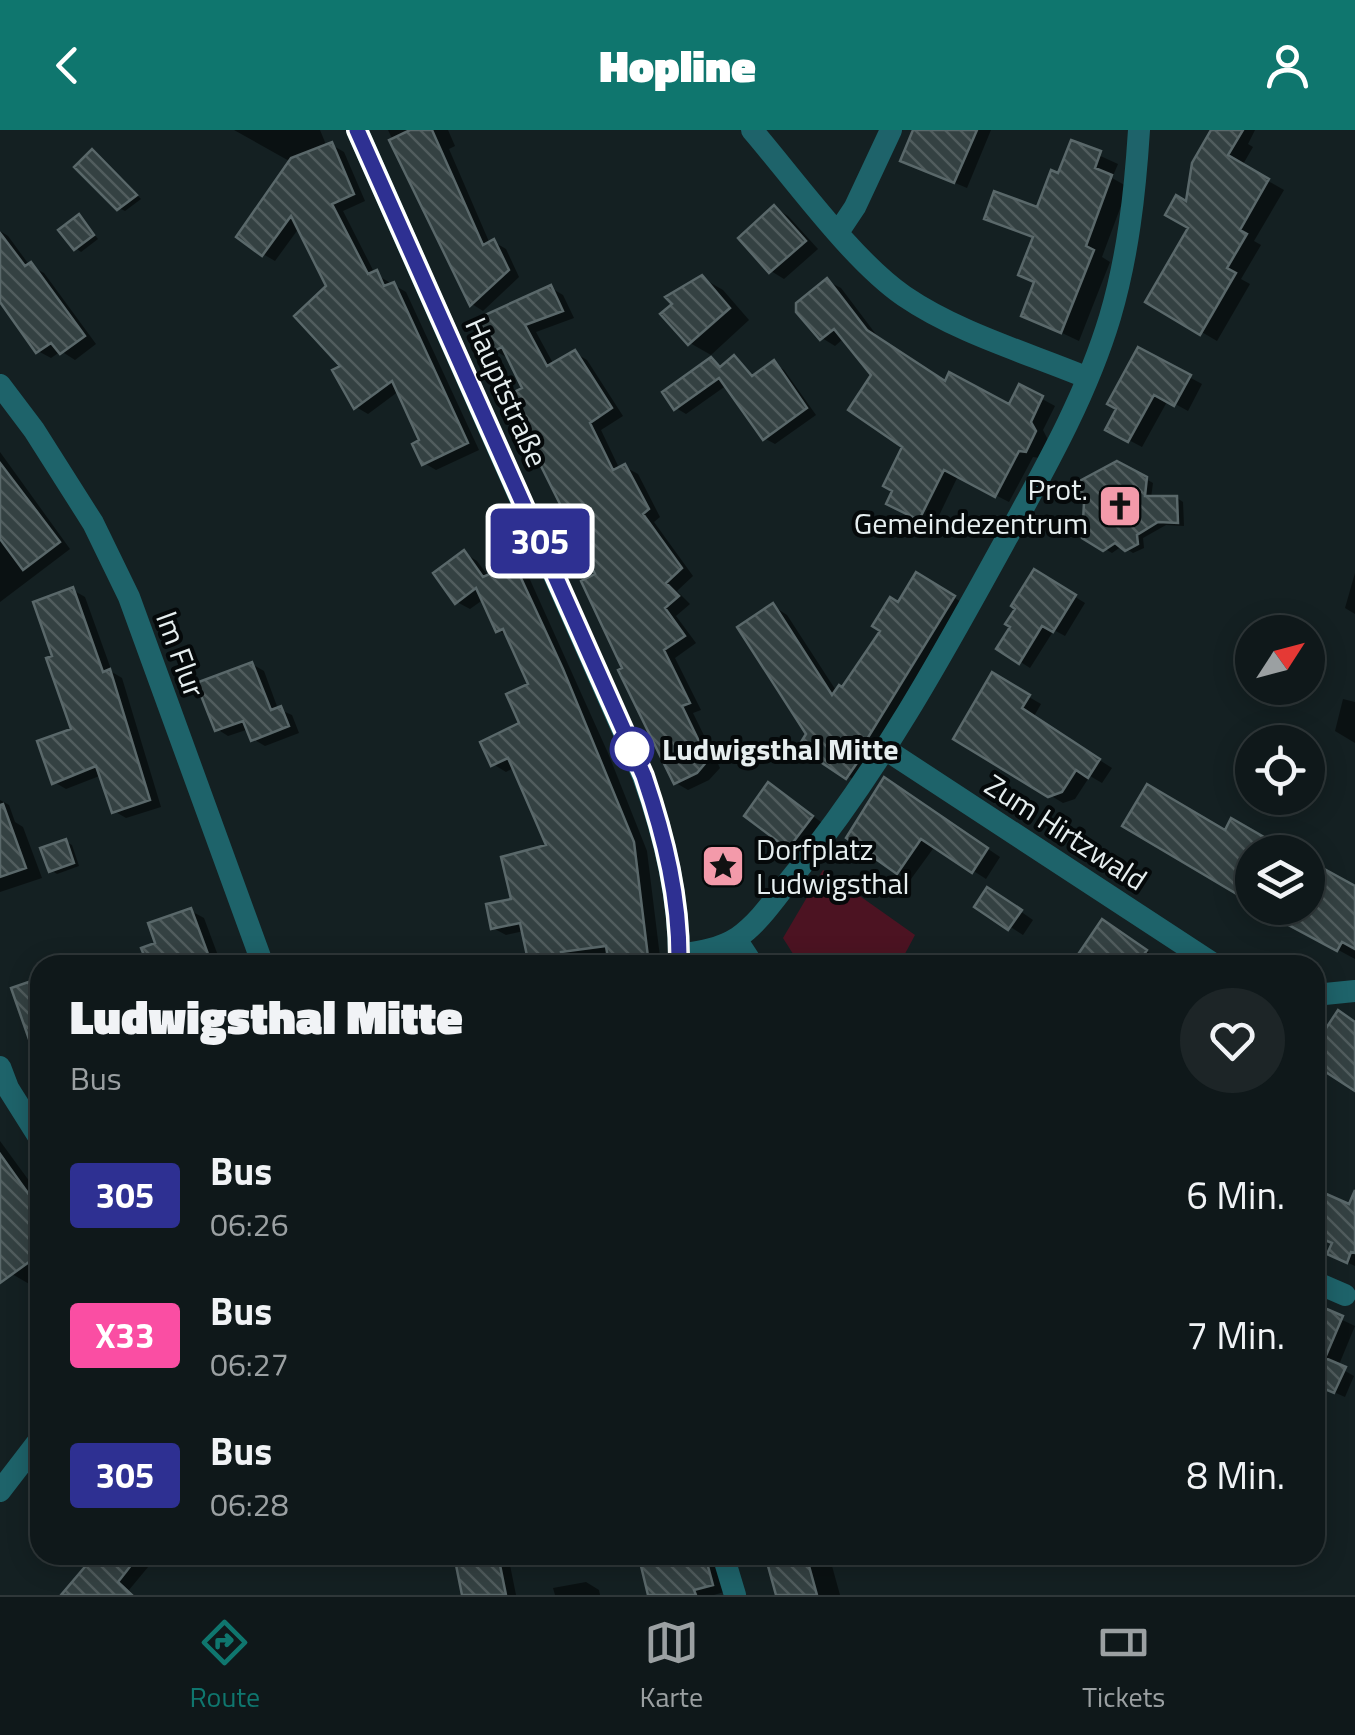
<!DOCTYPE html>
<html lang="de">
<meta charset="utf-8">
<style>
:root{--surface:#0f181a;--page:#1d2527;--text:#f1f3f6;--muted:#9ba0a2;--line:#2f3739;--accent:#0f766e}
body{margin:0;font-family:"Titillium Web",sans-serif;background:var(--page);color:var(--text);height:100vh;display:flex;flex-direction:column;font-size:38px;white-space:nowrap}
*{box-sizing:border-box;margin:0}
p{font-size:32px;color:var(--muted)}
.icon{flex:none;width:55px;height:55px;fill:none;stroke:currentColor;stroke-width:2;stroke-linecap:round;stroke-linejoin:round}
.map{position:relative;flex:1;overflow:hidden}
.panel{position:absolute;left:30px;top:825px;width:1295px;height:610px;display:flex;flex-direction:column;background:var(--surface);border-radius:30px;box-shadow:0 5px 25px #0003,0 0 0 2px var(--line)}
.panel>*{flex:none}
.badge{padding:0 20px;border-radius:8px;font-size:35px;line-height:65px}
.needle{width:65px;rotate:54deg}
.controls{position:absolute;left:1235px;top:485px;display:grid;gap:20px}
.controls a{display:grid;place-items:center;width:90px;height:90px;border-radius:50%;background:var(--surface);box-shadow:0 5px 25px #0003,0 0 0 2px var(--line);font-size:50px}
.map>.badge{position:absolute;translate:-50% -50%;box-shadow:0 0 0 5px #fff}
.round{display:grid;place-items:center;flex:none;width:105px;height:105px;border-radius:52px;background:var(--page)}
.summary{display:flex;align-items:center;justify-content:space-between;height:170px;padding:0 40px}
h1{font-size:48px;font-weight:800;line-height:75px}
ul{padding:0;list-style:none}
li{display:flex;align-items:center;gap:30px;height:140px;padding:0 40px}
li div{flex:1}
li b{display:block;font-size:38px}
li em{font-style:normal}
li .badge{min-width:110px;font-weight:700;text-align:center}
header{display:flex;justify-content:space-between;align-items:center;height:130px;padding:0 40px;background:var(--accent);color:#fff;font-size:45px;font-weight:800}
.menu{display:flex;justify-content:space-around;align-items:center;height:140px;border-top:2px solid var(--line);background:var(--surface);font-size:28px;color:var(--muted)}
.menu a{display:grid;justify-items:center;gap:5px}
.menu .selected{color:var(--accent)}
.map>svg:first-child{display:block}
.green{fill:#4c1322}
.shadow{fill:#0007}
.building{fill:url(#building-back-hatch);stroke:#5a686a;stroke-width:2.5}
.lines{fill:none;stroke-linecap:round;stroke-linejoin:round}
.street{stroke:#1e636a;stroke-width:22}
.line-casing{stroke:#fff;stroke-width:22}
.line{stroke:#2e3092;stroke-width:15}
.stop-dot{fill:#fff;stroke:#2e3092;stroke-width:5}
.labels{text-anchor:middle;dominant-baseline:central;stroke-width:8;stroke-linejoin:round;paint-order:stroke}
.street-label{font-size:30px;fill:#e6eeef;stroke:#05090a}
.poi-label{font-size:30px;fill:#e6eeef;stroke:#05090a;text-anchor:end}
.stop-label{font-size:30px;font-weight:bold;fill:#e6eeef;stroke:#05090a;text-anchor:start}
</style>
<header><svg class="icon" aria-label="back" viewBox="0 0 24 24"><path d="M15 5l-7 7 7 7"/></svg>Hopline<svg class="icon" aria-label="person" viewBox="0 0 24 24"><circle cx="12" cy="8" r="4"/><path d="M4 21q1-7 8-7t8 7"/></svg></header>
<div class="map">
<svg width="1355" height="1465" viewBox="0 0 1355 1465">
<defs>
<pattern id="building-back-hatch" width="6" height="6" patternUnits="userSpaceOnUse" patternTransform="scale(2.5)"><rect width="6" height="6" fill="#344142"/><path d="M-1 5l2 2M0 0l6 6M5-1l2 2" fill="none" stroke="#515d5e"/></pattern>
</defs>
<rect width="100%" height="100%" fill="#142022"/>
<path class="green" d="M823 740 915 805 899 835H809L795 827 783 808Z"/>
<path class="shadow" d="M234 0H320L327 17 332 15 344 22 365 71 343 81 375 144 406 162 479 320 436 340 424 333 423 311 399 261 368 284 356 277 329 157 299 98 275 131 263 124 291 32Z
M388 0H448L455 16 449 19 490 114 494 112 506 119 519 147 483 181 472 174Z
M916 0H991L967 58 915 36Z
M1212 0H1255L1248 14 1253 17 1242 36 1284 60 1254 111 1261 115 1241 149 1250 154 1217 211 1149 171 1191 97 1187 75Z
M1072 13 1118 34 1112 48 1128 57 1102 127 1110 132 1079 211 1024 185 1037 153 1035 109 987 88 1038 80 1060 46Z
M98 26 141 69 125 81 119 78Z
M775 78 788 86 818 119 784 149 771 141Z
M79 87 98 109 81 122 76 118Z
M0 101 8 106 30 136 44 143 96 214 75 230 61 221 51 228 38 221 0 170Z
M702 148 723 160 749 190 711 225 690 213 675 174Z
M827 151 841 158 881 211 946 254 1010 278 1020 257 1055 276 1043 300 1048 310 1040 328 1033 327 1009 372 958 346 934 396 902 380 906 316 874 245 844 208 835 216 822 208 796 177Z
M551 158 563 165 574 188 536 202 554 235 575 223 587 230 623 286 601 300 620 340 625 337 638 344 660 387 654 392 693 446 677 461 690 474 676 486 696 513 675 528 701 580 693 583 720 638 709 650 688 660 676 653 625 539 598 446 544 327 525 259 510 226 506 227 494 220Z
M1139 220 1202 254 1188 281 1168 270 1142 317 1108 299Z
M734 228 755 247 774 233 784 240 816 285 775 314 764 308 727 255 686 284 676 278 711 230 724 237Z
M0 322 70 419 0 472Z
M1117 333 1153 353 1151 368H1177L1183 372 1184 396 1166 395 1143 408 1144 418 1133 423 1122 416 1112 423 1085 407Z
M464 423 477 431 489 447 514 436 527 443 608 623 647 721 661 835H611L610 824 573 828 574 835H532L524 801 506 805 493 798 550 717 515 637 506 642 493 634 522 595 531 556 509 507 498 500 484 469 470 479 457 472Z
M1035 442 1085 473 1065 506 1054 500 1030 538 999 518 1013 496Z
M1355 443V484L1345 478Z
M917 445 968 476 862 655 801 616 809 604 773 476 787 485 837 562 843 560Z
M73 460 85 467 112 542 122 548 161 677 126 688 114 681 102 645 66 659 54 652 75 600 55 527Z
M252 534 264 541 278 579 292 585 299 603 265 616 253 609 249 599 228 606 217 599Z
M993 546 1041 574 1033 588 1112 638 1102 653 1090 646 1075 669 1063 673 956 608Z
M1343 569 1355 572V613L1335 601Z
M898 658 1000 727 986 749 935 716 911 749 898 742Z
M782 663 825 695 803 725 747 685Z
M0 670 9 675 15 692 23 697 42 748 0 762Z
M66 712 72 715 79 736 57 744 51 740Z
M1308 733 1355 761V829L1261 778H1308Z
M1001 768 1033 790 1023 805 978 776Z
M191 781 204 788 220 831 210 835H150L158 815Z
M1103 792 1157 828 1152 835H1074Z
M911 827 923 834 924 835H907Z
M0 1011 38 1063 40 1061V1148L31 1155 12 1144 0 1127Z
M1315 1061 1355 1079V1136L1342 1130 1335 1114 1315 1106Z
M40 1177V1200L36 1198 30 1180Z
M1315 1177 1355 1196 1338 1237 1354 1246 1345 1267 1315 1254Z
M84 1425H158L129 1460 134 1465H64L91 1433Z
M457 1425H508L516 1465H465Z
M677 1425H713L724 1462 714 1465H651Z
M768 1425H829L840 1465H778Z
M962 1425H989L984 1436Z
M586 1452 599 1460 600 1465H555L553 1458Z"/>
<path class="building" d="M410 0H432L483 115 494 109 509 140 470 176 389 10Z
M913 0H977L954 53 900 31Z
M1211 0H1243L1228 25 1269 49 1240 100 1247 104 1227 138 1236 143 1200 205 1145 172 1188 98 1165 85 1176 65 1186 71 1192 33Z
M1071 10 1101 21 1095 38 1112 45 1086 116 1094 120 1061 203 1021 186 1034 152 1018 145 1033 107 984 89 994 61 1037 77 1051 40 1058 43Z
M332 12 354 64 332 74 368 144 377 140 384 156 394 152 468 313 422 335 412 314 419 310 392 251 354 279 332 240 340 236 294 186 326 156 291 86 262 126 236 107 291 28Z
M92 19 137 65 117 80 74 37Z
M774 75 806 111 769 143 738 108Z
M79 84 94 105 74 120 58 100Z
M0 103 25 136 31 132 85 206 60 224 51 213 36 223 0 172Z
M702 145 730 178 688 215 660 184 672 174 665 167Z
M827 148 867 200 945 251 949 242 1009 274 1019 254 1043 266 1031 292 1036 301 1026 322 1019 321 995 367 944 340 919 390 886 374 892 361 883 356 902 317 848 280 871 245 834 199 820 210 796 182V173Z
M551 155 563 181 525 195 547 236 575 220 612 278 590 293 613 340 625 334 649 379 643 384 682 438 666 453 679 466 665 478 685 506 664 520 690 573 682 576 708 630 697 643 674 654 618 540 622 538 581 451 595 444 537 328 541 326 510 264 522 258 502 217 492 222 476 189Z
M1138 217 1191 245 1174 276 1154 265 1128 312 1105 300 1116 279 1107 274Z
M734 225 752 246 774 230 807 278 763 310 719 248 674 280 662 262 711 227 720 237Z
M1117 331 1147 347 1145 366H1177L1178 393 1158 392 1137 405 1138 414 1125 421 1115 413 1103 421 1082 408 1084 373 1073 367 1074 354Z
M0 333 60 412 23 440 0 409Z
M464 420 483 447 514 433 563 539 634 712 649 835H609L606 816 561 822 564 835H529L520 793 491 799 486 774 511 769 501 727 546 715 508 628 491 636 480 612 519 593 506 564 528 554 503 499 496 502 476 458 455 474 433 443Z
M1034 439 1076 465 1053 502 1042 496 1019 534 996 519 1010 497 1005 494 1015 479 1011 476Z
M916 442 955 466 856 627 859 630 846 649 798 617 806 604 737 497 773 473 832 565 839 555 842 557 880 501 872 496 890 467 898 472Z
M73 457 103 542 110 539 150 670 112 683 96 636 52 654 37 611 71 599 46 528 52 526 33 472Z
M252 532 271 580 281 576 289 596 251 611 243 591 215 601 196 553Z
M992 542 1030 565 1022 578 1100 629 1088 648 1076 640 1062 662 1048 667 953 609Z
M884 647 988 718 972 743 921 709 897 744 846 708Z
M768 652 813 686 788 719 744 686Z
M1147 654 1225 700 1231 688 1290 722H1252V773L1122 696Z
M3 674 26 738 0 747V675Z
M66 709 74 733 49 742 40 718Z
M1308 730 1355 756V819L1342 812 1337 821 1257 778H1308Z
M987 757 1022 780 1008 800 974 777Z
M191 778 208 824 177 835H148L141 818 155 813 148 793Z
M1102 789 1147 820 1137 835H1091L1077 826Z
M40 848V931L37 932 11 858Z
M1338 880 1355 892V961L1315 935V915Z
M0 1024 30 1066 40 1058V1124L0 1153Z
M1315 1059 1349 1074 1355 1060V1123L1351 1122 1347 1133 1327 1124 1332 1113 1315 1106Z
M1315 1174 1343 1186 1325 1228 1346 1237 1334 1263 1315 1255Z
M95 1425H139L118 1452 132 1465H61Z
M454 1425H498L506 1465H462Z
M667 1425H705L713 1455 694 1460 696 1465H648L640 1432Z
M765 1425H806L817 1465H776Z"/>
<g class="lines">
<path class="street" d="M357 0 643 646C665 707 680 769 679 835
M752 0C794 49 852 130 904 166 958 203 1028 223 1088 248
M839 101 855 77 891 0
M0 255 34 300 93 393 129 467 263 835
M885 619 1215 835
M736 809 753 835
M680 825C699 822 720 819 737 808 762 791 779 762 798 740 879 640 942 526 1004 413 1044 340 1086 267 1110 187 1128 126 1135 63 1139 0
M1315 865 1355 861
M0 937 8 958 40 1009
M1315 1152 1345 1165
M0 1361 40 1309
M723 1425 735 1465"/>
</g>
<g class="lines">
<g class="line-casing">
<path id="line" d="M357 0 644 646C665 708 680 769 679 835"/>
</g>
<use href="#line" class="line"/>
</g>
<defs>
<g id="church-square" transform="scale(2.25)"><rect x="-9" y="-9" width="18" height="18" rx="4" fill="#f39aaa" stroke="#05090a"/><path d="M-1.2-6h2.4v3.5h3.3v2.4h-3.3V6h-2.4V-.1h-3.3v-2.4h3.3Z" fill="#111"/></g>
<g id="sight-square" transform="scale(2.25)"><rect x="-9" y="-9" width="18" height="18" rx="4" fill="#f39aaa" stroke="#05090a"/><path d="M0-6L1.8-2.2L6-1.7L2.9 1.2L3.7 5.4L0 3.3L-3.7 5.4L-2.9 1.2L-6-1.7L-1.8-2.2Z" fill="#111"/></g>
</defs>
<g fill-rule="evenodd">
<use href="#church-square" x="1120" y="376"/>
<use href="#sight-square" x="723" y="736"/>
</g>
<circle class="stop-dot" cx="632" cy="619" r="20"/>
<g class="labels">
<g class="street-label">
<text transform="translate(507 262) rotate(66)">Hauptstraße</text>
<text transform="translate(181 524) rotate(70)">Im Flur</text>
<text transform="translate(1066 702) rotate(33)">Zum Hirtzwald</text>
</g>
<g class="poi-label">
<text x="1088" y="359">Prot.<tspan x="1088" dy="34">Gemeindezentrum</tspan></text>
<text x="756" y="719" text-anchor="start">Dorfplatz<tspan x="756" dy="34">Ludwigsthal</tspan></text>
</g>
<g class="stop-label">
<text x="662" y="619">Ludwigsthal Mitte</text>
</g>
</g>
</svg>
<div class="controls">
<a><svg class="needle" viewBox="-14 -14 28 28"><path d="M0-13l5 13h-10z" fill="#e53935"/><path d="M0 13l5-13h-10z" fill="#9ba0a2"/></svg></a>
<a><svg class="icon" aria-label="locate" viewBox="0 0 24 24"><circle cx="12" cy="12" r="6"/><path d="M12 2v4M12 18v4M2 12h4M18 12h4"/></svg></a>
<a><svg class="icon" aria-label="layers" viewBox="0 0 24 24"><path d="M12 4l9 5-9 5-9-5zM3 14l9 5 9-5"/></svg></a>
</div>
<b class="badge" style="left:540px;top:411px;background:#2e3092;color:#fff">305</b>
<section class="panel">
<div class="summary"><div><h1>Ludwigsthal Mitte</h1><p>Bus</p></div><a class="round"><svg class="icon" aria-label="heart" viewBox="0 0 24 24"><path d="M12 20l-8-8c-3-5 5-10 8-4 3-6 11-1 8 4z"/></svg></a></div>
<ul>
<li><span class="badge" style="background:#2e3092;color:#fff">305</span><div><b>Bus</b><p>06:26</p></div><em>6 Min.</em></li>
<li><span class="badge" style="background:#fa4ea3;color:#fff">X33</span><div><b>Bus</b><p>06:27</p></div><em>7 Min.</em></li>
<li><span class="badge" style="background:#2e3092;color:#fff">305</span><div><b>Bus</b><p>06:28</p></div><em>8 Min.</em></li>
</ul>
</section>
</div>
<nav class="menu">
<a class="selected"><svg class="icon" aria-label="directions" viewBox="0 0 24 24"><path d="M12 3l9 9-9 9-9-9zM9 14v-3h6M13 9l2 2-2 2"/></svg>Route</a>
<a><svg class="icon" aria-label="map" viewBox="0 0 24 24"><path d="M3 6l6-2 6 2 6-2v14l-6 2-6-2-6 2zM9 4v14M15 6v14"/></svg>Karte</a>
<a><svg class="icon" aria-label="tickets" viewBox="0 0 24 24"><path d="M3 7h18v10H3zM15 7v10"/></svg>Tickets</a>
</nav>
